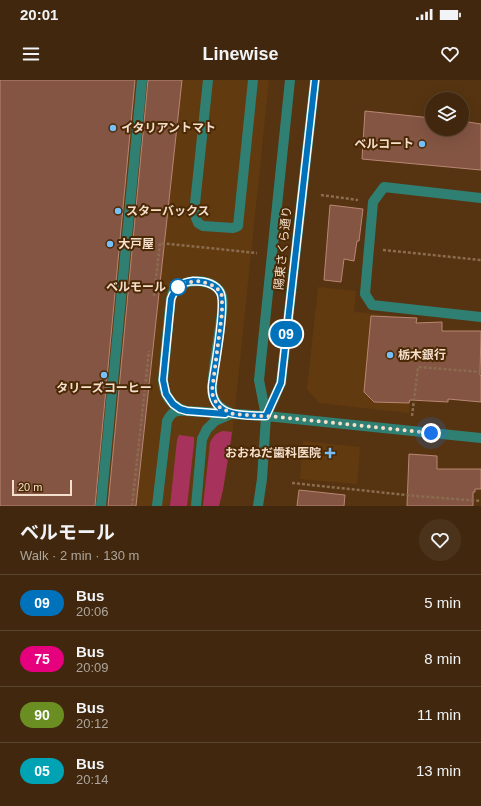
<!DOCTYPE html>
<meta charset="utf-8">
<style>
:root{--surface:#40270d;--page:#4b331b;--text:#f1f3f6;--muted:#aea59d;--line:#59442e}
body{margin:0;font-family:Helvetica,"Noto Sans JP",sans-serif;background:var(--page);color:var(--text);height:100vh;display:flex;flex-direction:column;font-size:15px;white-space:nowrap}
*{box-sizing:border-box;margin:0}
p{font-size:13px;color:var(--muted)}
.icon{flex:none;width:22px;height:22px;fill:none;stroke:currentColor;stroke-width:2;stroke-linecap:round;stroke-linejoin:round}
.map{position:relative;height:426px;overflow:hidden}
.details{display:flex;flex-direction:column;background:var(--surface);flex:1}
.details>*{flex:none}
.badge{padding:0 8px;border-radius:13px;font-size:14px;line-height:26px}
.buttons{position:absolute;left:425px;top:12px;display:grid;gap:8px}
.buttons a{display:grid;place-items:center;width:44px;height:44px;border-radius:50%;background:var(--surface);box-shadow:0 4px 16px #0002,0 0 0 1px var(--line);font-size:20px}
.scale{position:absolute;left:12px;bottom:10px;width:60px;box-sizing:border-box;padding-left:4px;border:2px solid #f4decc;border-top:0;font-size:11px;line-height:14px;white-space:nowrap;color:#f4decc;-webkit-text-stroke:3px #4b2904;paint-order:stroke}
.you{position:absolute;width:20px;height:20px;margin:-10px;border:3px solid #fff;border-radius:50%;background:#1a73e8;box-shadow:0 0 0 6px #1a73e833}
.map>.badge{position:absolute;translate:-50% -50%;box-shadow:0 0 0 2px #fff}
.round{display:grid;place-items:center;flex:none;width:42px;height:42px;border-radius:21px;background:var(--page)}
.head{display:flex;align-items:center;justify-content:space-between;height:68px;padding:0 20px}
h1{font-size:19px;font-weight:700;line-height:30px}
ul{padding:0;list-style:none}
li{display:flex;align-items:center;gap:12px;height:56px;padding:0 20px;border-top:1px solid var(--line)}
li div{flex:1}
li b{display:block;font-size:15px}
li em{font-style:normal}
li .badge{min-width:44px;font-weight:700;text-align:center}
.status{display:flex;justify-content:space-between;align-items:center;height:28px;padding:0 20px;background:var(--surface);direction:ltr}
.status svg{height:11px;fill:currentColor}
header{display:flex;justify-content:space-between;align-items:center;height:52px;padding:0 20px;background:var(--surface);font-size:18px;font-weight:700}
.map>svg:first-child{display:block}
.built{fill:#623a0f}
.green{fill:#a7335d}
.building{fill:#845543;stroke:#b98673}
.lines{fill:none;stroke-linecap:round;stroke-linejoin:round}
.path{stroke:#8a6c4e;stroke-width:2.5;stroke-dasharray:3 2;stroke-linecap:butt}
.service{stroke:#307f73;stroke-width:10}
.minor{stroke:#307f73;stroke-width:10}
.tertiary{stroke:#307f73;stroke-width:10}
.line-casing{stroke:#fff;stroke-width:9}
.line{stroke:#0072bc;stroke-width:6}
.walk{stroke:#f4decc;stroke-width:4;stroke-dasharray:0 7.2}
.poi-dot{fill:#76c0f7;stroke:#4b2904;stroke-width:1.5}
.stop-dot{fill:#fff;stroke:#0072bc;stroke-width:2}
.labels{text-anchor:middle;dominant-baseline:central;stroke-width:4;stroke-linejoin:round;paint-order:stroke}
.poi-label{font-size:12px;font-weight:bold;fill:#f4decc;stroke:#4b2904;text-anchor:start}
.street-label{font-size:12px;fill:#f4decc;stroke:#4b2904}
.stop-label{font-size:12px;font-weight:bold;fill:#f4decc;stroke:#4b2904;text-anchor:end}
</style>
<div class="status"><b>20:01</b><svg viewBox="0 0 49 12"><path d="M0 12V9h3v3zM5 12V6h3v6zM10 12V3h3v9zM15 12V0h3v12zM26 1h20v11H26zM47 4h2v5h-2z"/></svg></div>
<header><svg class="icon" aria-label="menu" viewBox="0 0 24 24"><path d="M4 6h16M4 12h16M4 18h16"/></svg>Linewise<svg class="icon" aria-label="heart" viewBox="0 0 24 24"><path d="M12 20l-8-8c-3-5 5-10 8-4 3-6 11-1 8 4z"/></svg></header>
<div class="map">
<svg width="481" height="426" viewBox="0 0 481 426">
<rect width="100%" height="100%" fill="#563411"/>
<path class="built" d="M0 0H269L231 367 223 410 219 426H0Z
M318 207 356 211 354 232 417 238 409 333 319 323 307 309Z
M303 361 360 367 357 404 300 399Z"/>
<path class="green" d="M223 351 232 352 223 410 219 426H203L210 363C213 356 216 353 223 351Z
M179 355 194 357V363L187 426H170L177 360Z"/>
<path class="building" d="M0 0H135L95 426H0Z
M148 0H182L136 426H108Z
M365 31 432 38V49H462V41L481 44V90L362 79Z
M330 125 363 129 359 161H357L354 181 344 179 341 202 324 200Z
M371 236 417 238 416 243 442 242V251H481L480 295 481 296V322L448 319V322L410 320 409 323 374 322 364 312Z
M409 374 437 376V389H481V409H475V412H473V426H407Z
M299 410 345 415 344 426H297Z"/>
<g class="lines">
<path class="path" d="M321 115 358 120
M383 170 481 180
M154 216 160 163 257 173
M412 336 418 287 481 292
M292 403 416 416 481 421
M132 426 149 271"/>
<path class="service" d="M208 0 194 133 198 143 203 146 233 148 238 146 253 0
M187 331C172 327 164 316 163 300 165 279 167 257 169 236 170 228 170 219 173 212 182 196 218 198 222 216 224 226 221 237 220 247 217 268 213 289 212 311 214 324 221 329 233 334
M101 426 142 0
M157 426 167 341C172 331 176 330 187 331L266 336
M196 426 202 359 207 349 215 341 229 335"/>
<path class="minor" d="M481 118 384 107 373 122 365 214 372 225 481 237"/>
<path class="tertiary" d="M266 336 281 303 315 0
M266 336 481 358
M258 426 262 399 266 336 259 300 290 0"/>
</g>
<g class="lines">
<g class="line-casing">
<path id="line" d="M225 334 187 331 180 329 173 324 166 314 163 300 171 219C175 208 181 202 193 201 203 201 215 203 220 212 227 223 214 290 212 306 211 339 244 335 266 336L281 303 315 0"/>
</g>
<use href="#line" class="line"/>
<path class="walk" d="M178 207 184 203 200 201 214 206 220 211 222 216V233L212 311 213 317 219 327 233 334 278 337 431 353"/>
</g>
<g class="poi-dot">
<circle cx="113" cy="48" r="4"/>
<circle cx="422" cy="64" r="4"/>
<circle cx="118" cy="131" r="4"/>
<circle cx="110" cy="164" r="4"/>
<circle cx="390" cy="275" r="4"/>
<circle cx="104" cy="295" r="4"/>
<path d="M328 367h4v4h4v4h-4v4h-4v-4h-4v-4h4z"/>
</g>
<circle class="stop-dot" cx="178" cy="207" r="8"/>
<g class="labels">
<g class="poi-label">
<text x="121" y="48">イタリアントマト</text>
<text x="414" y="64" text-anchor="end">ベルコート</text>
<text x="126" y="131">スターバックス</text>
<text x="118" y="164">大戸屋</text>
<text x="398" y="275">栃木銀行</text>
<text x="104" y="308" text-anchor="middle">タリーズコーヒー</text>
<text x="321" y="373" text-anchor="end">おおねだ歯科医院</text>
</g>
<g class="street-label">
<text transform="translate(283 168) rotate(-84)">陽東さくら通り</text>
</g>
<g class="stop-label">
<text x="166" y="207">ベルモール</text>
</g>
</g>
</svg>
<div class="buttons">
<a><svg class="icon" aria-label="layers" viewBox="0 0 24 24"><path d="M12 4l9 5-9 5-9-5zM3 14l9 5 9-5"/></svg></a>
</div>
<div class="scale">20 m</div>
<div class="you" style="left:431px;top:353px"></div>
<b class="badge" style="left:286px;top:254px;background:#0072bc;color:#fff">09</b>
</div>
<section class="details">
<div class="head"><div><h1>ベルモール</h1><p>Walk · 2 min · 130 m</p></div><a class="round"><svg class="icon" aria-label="heart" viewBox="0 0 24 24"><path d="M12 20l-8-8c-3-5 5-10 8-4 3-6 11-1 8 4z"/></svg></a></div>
<ul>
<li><span class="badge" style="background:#0072bc;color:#fff">09</span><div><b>Bus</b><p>20:06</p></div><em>5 min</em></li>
<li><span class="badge" style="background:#e6007e;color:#fff">75</span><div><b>Bus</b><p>20:09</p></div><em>8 min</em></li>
<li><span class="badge" style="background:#6b8e23;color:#fff">90</span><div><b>Bus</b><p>20:12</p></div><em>11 min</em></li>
<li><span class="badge" style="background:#00a3b4;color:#fff">05</span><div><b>Bus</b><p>20:14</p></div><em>13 min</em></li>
</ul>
</section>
